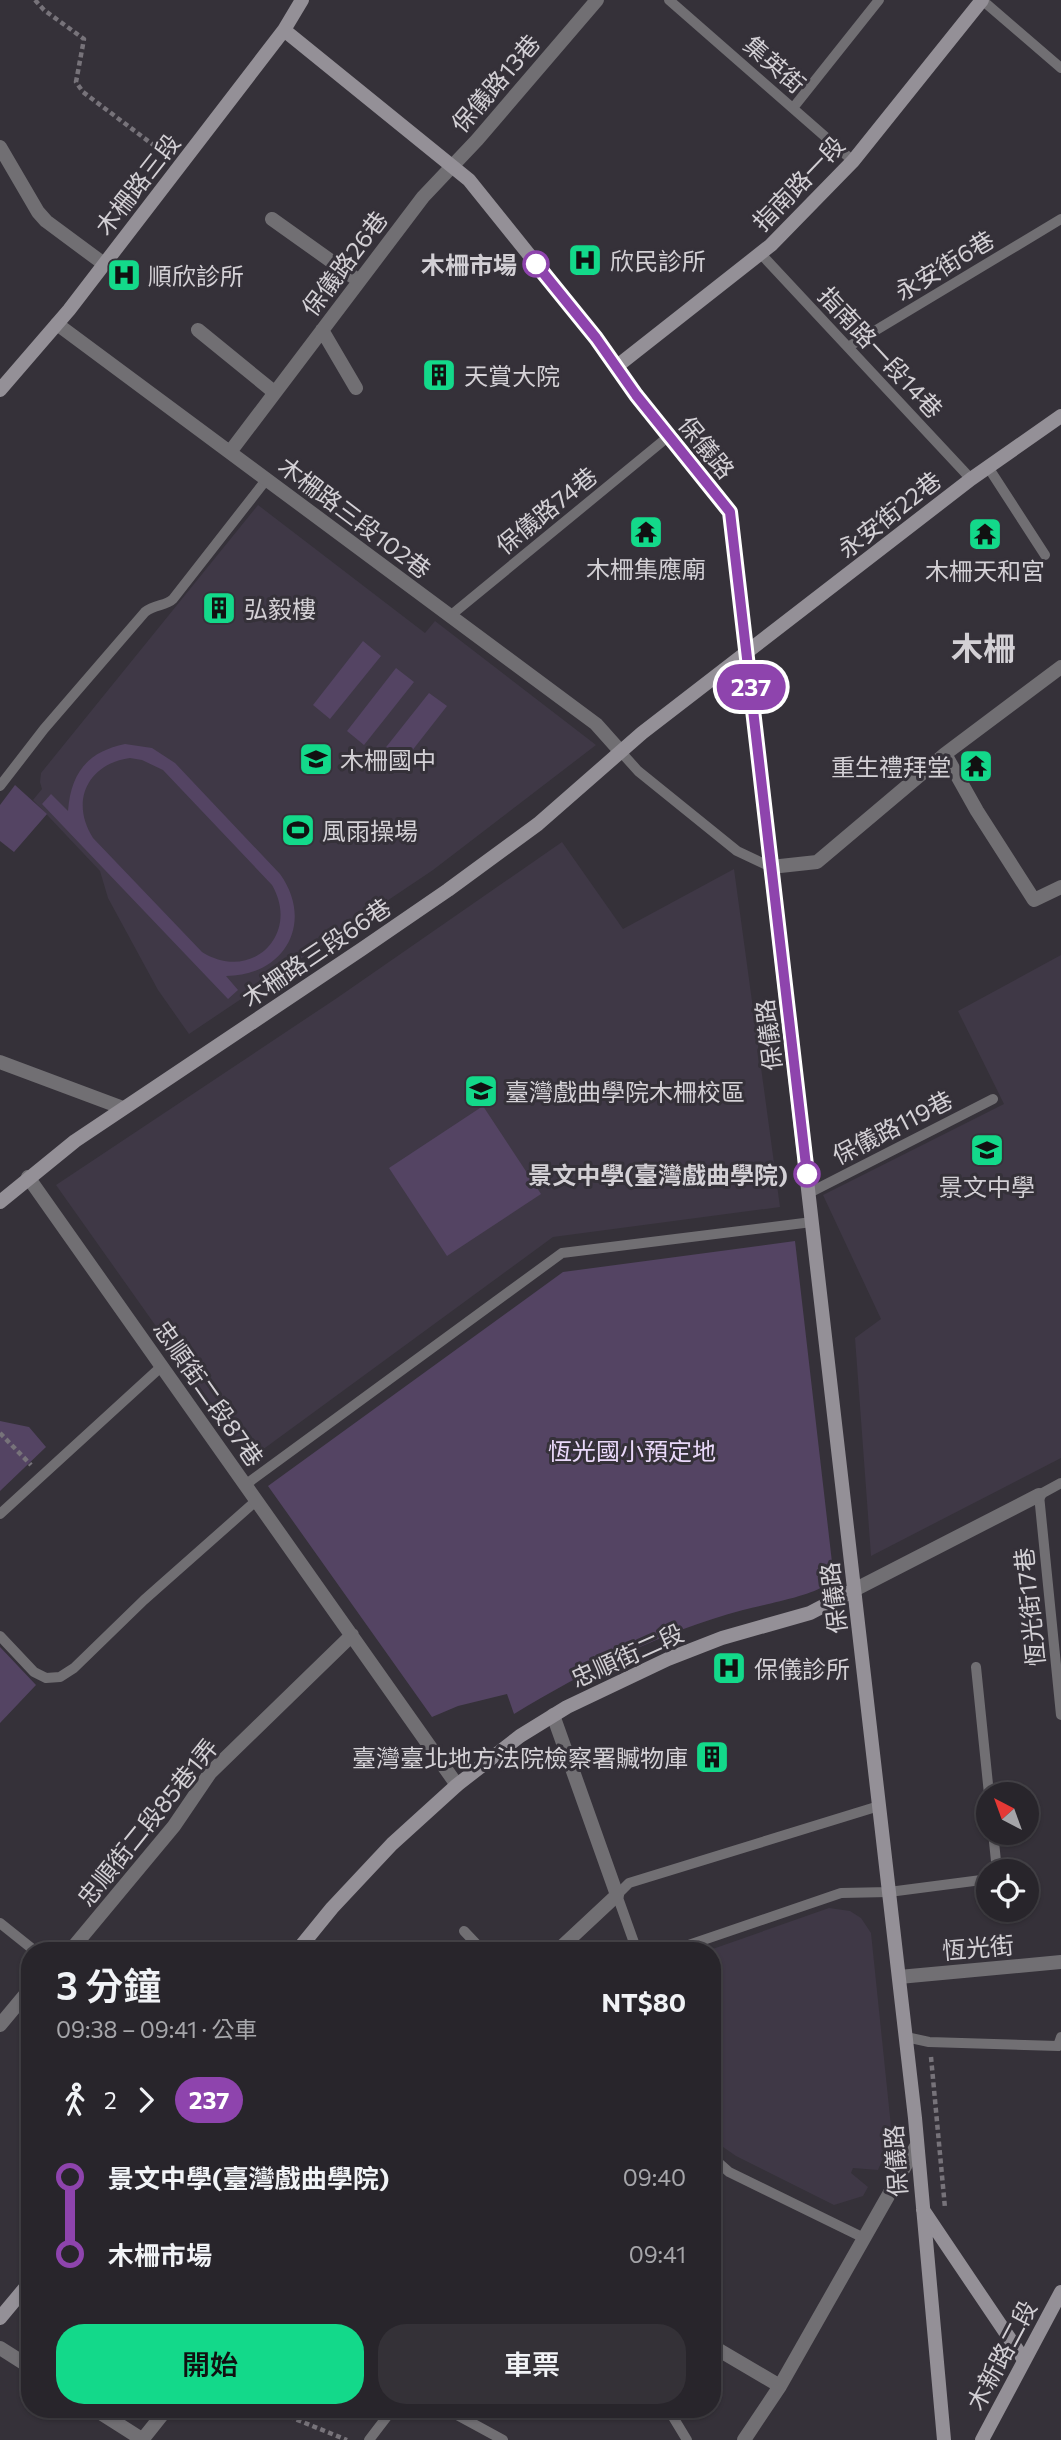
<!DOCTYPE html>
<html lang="zh-TW">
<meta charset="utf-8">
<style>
:root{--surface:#28252b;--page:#343137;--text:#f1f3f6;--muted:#a5a5a9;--line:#444247;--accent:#13d98a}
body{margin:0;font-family:Commissioner,"Noto Sans TC",sans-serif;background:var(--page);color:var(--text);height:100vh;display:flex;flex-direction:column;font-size:26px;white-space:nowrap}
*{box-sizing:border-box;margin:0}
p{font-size:23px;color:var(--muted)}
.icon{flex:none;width:38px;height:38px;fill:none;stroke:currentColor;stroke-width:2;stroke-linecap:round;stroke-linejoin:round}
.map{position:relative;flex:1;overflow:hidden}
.details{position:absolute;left:21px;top:1942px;width:700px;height:476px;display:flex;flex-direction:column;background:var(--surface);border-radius:28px;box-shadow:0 2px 5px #0004,0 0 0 2px var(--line)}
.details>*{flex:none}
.badge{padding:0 14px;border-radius:23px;font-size:24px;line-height:46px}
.needle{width:46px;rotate:319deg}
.controls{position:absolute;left:976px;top:1782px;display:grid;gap:14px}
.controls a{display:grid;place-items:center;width:63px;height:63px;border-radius:50%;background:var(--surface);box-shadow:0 2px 5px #0004,0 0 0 2px var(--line);font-size:35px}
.map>.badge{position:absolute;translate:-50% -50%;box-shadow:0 0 0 4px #fff}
.legs{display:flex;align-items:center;gap:10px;height:77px;padding:0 35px;font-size:23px}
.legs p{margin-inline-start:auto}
.overview{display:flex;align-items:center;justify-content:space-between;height:119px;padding:0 35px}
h1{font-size:38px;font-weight:600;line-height:52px}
.button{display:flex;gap:14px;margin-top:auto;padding:14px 35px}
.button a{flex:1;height:80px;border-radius:28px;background:var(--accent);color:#111;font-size:28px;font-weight:600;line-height:80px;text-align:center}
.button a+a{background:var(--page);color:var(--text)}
ul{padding:0 35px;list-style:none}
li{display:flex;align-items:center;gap:24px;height:77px;font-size:26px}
li i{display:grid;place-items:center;width:10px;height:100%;margin:0 9px;background:currentColor}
li i::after{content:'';width:18px;height:18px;margin:-9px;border:5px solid;border-radius:50%;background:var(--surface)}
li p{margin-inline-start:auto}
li:first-child i{background:linear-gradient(#0000 50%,currentColor 0)}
li:last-child i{background:linear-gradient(currentColor 50%,#0000 0)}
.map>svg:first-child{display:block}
.built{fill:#3f3846}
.green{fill:#544463;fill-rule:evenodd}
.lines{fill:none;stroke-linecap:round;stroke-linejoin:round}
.path{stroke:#77737a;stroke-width:4.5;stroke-dasharray:5 3.5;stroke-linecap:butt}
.lane{stroke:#716f73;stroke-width:10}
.street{stroke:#716f73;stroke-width:14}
.secondary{stroke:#949097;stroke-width:14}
.line-1-casing{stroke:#fff;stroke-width:16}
.line-1{stroke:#8e44ad;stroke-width:10}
.stop-1-dot{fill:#fff;stroke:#8e44ad;stroke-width:3.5}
.labels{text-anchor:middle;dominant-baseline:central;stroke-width:6;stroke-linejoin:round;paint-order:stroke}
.street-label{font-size:24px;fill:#d3d0d5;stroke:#353139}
.poi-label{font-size:24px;fill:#d3d0d5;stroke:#353139;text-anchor:start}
.stop-label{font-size:24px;font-weight:bold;fill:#d3d0d5;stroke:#353139;text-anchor:end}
.park-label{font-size:24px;fill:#ead9fa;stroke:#353139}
.district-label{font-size:32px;font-weight:bold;fill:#d3d0d5;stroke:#353139}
</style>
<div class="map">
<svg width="1061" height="2440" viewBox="0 0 1061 2440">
<rect width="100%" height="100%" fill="#353139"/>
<path class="built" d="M258 505 425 633 435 621 596 745 433 870 189 1034 158 990 108 898 100 871 33 800 42 789 40 782 41 773Z
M562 842 623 929 734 869 780 1207 553 1237 250 1459 56 1185 337 998Z
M1061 955V1458L871 1556 855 1338 881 1319 823 1195 1004 1104 958 1011Z
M829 1908 850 1911 861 1918 871 1933 892 2136 878 2170 853 2168 851 2173 868 2187 863 2196 834 2205 736 2156 723 2147 713 2131 712 1951H707Z"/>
<path class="green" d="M363 641 381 656 330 719 313 705Z
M396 668 414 682 364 745 347 731Z
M429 693 447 706 397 770 379 756Z
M125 744 152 748 175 763 280 874C315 923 284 976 226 976L238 990 228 999 42 804 51 794 68 811C71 773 87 752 125 744ZM130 758 142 760 163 770 272 885C301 935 251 983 202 952L93 838C70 802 87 764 130 758Z
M15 785 47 814 14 852 0 841V805Z
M483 1106 541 1194 447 1256 389 1168Z
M795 1241 833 1571C831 1576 829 1581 825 1585 812 1596 761 1605 743 1610 661 1632 587 1670 514 1714L507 1694 458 1706 432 1717 268 1486 563 1272Z
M0 1421 29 1427 46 1447 0 1491Z
M0 1647 36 1685 0 1723Z"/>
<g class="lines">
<path class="path" d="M35 0 44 10 84 39 76 82 83 92 168 156
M0 1433 31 1465
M931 2057 945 2208
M273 2410 347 2440"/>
<path class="lane" d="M669 0 853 161
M982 0 1061 68
M793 108 879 0
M761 254 971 479
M848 347 1061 219
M988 467 1045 555
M450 616 669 436
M621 752 638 771 737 851 771 867
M0 786 44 729 145 612C155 604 166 606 173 599L266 480
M809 1193 993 1099
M1061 1483 1039 1495 1061 1715
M245 1485 562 1253 812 1222
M0 1514 162 1366
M0 1636 34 1672 46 1678 60 1677 74 1668 144 1600 257 1500
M976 1667 989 1794
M993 1832 997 1871
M0 1923 35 1951
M464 1931 483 1951
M637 1951 617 1895 629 1883 879 1806
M671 1951 841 1893 889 1892 989 1879
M906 2037 929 2042 1058 2046 1061 2037
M712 2157 729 2172 864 2238
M448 2410 503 2440
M672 2410 673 2417 687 2440
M369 2440 392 2410"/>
<path class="street" d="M0 147 38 212 46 221 104 264
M272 219 359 281
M57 324 596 724 621 752
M198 330 274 392
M322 330 356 388
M230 452 423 197 477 140 597 0
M945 754 977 811 1034 900 1061 887
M771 867 817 862 945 754 1061 667
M0 1062 123 1108
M28 1177 457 1785
M854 1590 1039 1495
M553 1715 617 1895 557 1951
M70 1951 174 1826 210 1773 352 1635
M899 1977 1061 1962
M0 2025 30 1989
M712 2346 780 2386
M0 2348 30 2367
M96 2410 143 2440
M142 2440 166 2410
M744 2440 780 2386 917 2145"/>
<path class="secondary" d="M284 30 469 180 596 338 636 395 730 512 915 2118 944 2440
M616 367 771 245 853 161 982 0
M0 390 69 310 284 30 302 0
M0 1202 75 1141 362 949 448 890 538 824 642 733 971 479 1061 416
M297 1951 332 1908 392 1844 457 1785 520 1736 567 1707 668 1659 722 1638 810 1613 854 1590
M923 2210 1024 2360
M0 2318 30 2282
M982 2440 1061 2292"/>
</g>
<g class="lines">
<g class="line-1-casing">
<path id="line-1" d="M536 264 596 338 636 395 730 512 807 1174"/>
</g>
<use href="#line-1" class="line-1"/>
</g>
<defs>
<g id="hospital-square" transform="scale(1.75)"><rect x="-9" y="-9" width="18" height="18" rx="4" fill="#13d98a" stroke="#353139"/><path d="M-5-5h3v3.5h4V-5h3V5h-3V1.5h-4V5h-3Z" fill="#111"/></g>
<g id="building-square" transform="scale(1.75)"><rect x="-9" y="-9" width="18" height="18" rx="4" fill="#13d98a" stroke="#353139"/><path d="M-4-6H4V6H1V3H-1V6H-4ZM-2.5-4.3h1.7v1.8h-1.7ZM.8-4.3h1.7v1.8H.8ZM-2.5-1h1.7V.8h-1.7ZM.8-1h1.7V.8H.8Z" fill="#111"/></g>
<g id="temple-square" transform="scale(1.75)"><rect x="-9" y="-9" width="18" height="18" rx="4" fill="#13d98a" stroke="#353139"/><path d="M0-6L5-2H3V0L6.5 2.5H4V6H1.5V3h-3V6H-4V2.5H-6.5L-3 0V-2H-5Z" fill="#111"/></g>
<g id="school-square" transform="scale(1.75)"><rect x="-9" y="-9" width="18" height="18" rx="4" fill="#13d98a" stroke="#353139"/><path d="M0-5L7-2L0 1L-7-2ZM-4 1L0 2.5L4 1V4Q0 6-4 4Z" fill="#111"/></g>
<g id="stadium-square" transform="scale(1.75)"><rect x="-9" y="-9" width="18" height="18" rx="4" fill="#13d98a" stroke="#353139"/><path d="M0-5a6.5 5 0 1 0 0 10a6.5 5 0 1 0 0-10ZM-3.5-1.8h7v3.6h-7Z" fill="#111"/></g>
<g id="university-square" transform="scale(1.75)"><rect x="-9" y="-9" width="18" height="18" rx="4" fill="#13d98a" stroke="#353139"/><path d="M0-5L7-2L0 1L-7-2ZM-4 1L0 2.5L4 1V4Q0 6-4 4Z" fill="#111"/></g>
</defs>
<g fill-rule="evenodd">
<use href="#hospital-square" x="585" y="260"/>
<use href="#hospital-square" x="124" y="275"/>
<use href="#building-square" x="439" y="375"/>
<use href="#temple-square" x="646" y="532"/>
<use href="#temple-square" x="985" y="534"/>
<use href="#building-square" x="219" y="608"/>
<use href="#school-square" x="316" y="759"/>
<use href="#temple-square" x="976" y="766"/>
<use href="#stadium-square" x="298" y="830"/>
<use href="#university-square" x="481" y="1091"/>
<use href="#school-square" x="987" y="1150"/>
<use href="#hospital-square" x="729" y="1668"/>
<use href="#building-square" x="712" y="1757"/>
</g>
<g class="stop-1-dot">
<circle cx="536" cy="264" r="12"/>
<circle cx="807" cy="1174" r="12"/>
</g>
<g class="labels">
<g class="street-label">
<text transform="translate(775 64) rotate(41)">集英街</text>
<text transform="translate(495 83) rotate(-49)">保儀路13巷</text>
<text transform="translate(798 183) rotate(-46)">指南路一段</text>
<text transform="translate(137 184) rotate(-52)">木柵路三段</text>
<text transform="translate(344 263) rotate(-53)">保儀路26巷</text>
<text transform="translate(944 265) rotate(-31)">永安街6巷</text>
<text transform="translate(881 352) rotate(47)">指南路一段14巷</text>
<text transform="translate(707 447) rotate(51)">保儀路</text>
<text transform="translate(546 510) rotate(-39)">保儀路74巷</text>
<text transform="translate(889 514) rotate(-38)">永安街22巷</text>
<text transform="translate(355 517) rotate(37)">木柵路三段102巷</text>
<text transform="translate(316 952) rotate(-34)">木柵路三段66巷</text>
<text transform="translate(768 1035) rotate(-97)">保儀路</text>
<text transform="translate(892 1127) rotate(-27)">保儀路119巷</text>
<text transform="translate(209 1393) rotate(55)">忠順街二段87巷</text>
<text transform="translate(833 1598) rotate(-97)">保儀路</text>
<text transform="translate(1029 1607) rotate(-96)">恆光街17巷</text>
<text transform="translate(627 1655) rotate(-24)">忠順街二段</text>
<text transform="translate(147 1822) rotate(-51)">忠順街二段85巷1弄</text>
<text transform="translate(978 1947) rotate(-5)">恆光街</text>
<text transform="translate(895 2161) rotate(-94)">保儀路</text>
<text transform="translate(1001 2355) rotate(-62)">木新路二段</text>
</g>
<g class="poi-label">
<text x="610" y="260">欣民診所</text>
<text x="148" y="275">順欣診所</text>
<text x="464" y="375">天賞大院</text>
<text x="646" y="568" text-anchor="middle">木柵集應廟</text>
<text x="985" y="570" text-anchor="middle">木柵天和宮</text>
<text x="244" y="608">弘毅樓</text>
<text x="340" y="759">木柵國中</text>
<text x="951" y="766" text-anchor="end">重生禮拜堂</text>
<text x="322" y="830">風雨操場</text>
<text x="505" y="1091">臺灣戲曲學院木柵校區</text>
<text x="987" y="1186" text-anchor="middle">景文中學</text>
<text x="754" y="1668">保儀診所</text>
<text x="688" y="1757" text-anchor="end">臺灣臺北地方法院檢察署贓物庫</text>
</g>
<g class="stop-label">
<text x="517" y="264">木柵市場</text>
<text x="788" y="1174">景文中學(臺灣戲曲學院)</text>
</g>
<g class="park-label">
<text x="632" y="1450">恆光國小預定地</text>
</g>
<g class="district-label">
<text x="983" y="647">木柵</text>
</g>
</g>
</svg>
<div class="controls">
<a><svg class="needle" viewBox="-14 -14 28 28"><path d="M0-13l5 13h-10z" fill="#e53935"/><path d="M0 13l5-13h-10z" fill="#a5a5a9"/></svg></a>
<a><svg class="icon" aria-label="locate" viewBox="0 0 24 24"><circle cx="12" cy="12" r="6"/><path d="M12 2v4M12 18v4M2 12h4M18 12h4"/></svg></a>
</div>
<b class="badge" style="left:751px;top:687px;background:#8e44ad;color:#fff">237</b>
<section class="details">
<div class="overview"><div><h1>3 分鐘</h1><p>09:38 – 09:41 · 公車</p></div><b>NT$80</b></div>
<div class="legs"><svg class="icon" aria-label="walk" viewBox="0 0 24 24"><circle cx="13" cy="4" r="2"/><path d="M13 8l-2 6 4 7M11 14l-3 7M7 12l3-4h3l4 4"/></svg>2<svg class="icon" aria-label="forward" viewBox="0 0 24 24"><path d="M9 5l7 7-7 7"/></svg><b class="badge" style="background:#8e44ad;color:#fff">237</b></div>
<ul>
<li><i style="color:#8e44ad"></i><b>景文中學(臺灣戲曲學院)</b><p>09:40</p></li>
<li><i style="color:#8e44ad"></i><b>木柵市場</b><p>09:41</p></li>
</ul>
<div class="button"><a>開始</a><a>車票</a></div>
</section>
</div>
